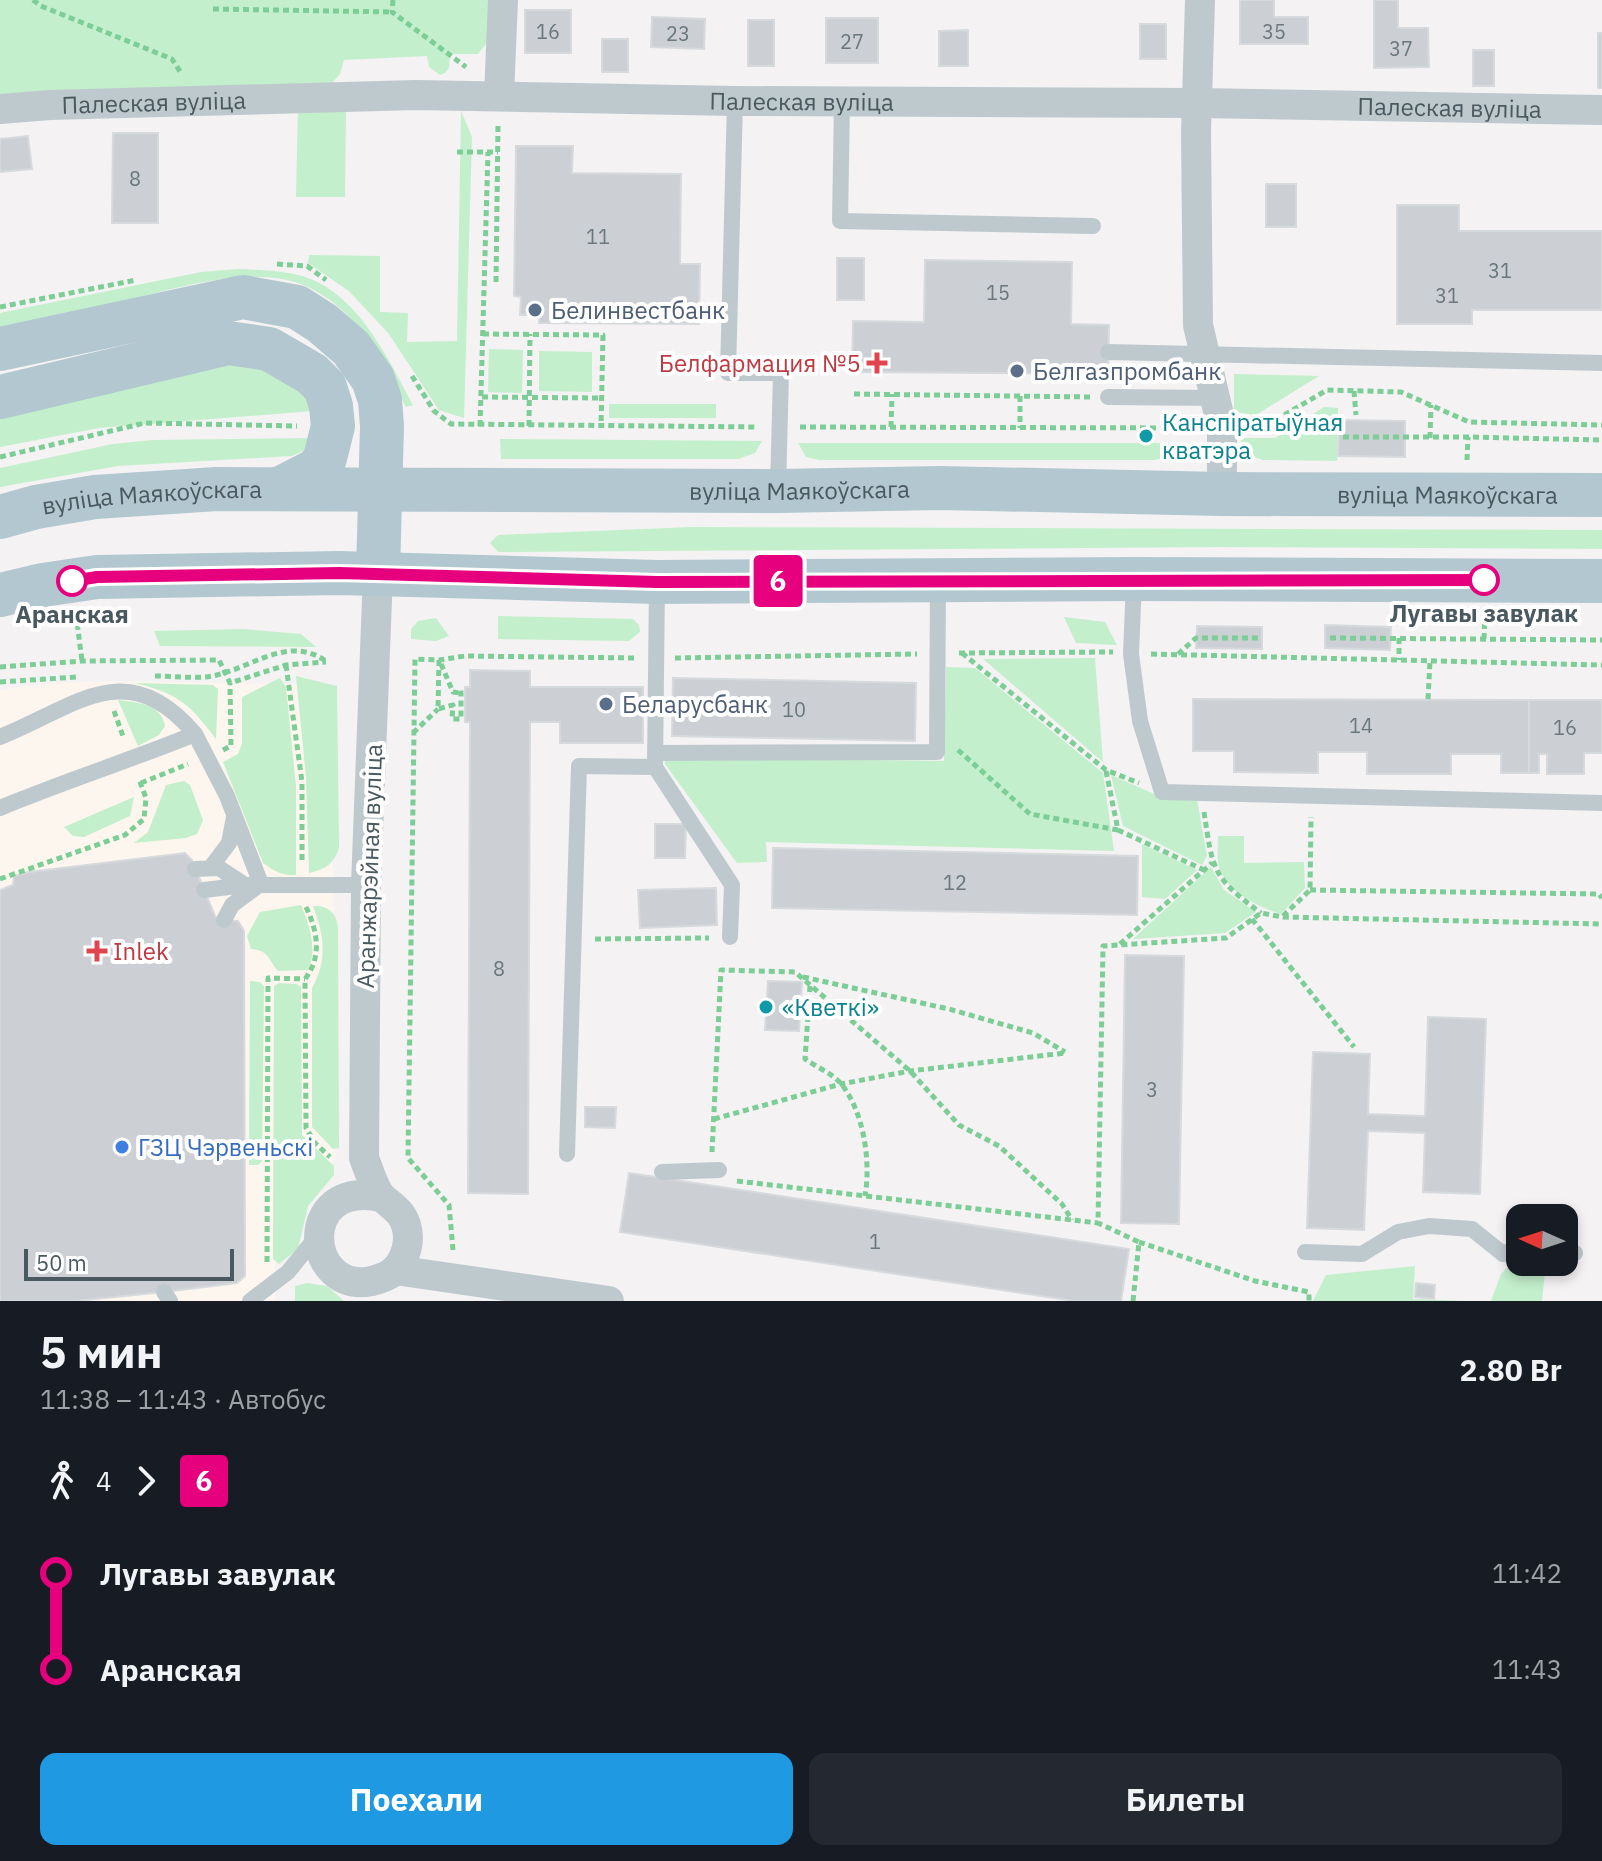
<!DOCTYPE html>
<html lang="ru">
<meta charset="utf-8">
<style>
:root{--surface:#171b24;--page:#242831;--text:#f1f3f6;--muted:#9ea1a6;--accent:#1f99e2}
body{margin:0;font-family:"IBM Plex Sans",sans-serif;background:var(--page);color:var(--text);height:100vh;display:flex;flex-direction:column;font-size:30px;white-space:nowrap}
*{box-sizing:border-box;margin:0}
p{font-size:26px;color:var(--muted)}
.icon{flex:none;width:44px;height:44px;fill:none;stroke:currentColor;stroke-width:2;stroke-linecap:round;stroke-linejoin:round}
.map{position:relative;height:1301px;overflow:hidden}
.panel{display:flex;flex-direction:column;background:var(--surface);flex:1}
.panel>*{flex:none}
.badge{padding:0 16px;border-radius:6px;font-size:28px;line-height:52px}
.needle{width:52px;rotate:273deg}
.fabs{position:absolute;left:1506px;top:1204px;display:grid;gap:16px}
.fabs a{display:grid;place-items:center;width:72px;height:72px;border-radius:16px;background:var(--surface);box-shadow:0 4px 12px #0003;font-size:40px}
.scale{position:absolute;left:24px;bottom:20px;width:210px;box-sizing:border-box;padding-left:8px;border:4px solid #4a5960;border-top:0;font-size:22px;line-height:28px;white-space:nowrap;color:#4a5960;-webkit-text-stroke:6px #fff;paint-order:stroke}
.map>.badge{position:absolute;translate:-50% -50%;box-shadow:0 0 0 4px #fff}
.legs{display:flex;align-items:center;gap:12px;height:88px;padding:0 40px;font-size:26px}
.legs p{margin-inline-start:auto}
.summary{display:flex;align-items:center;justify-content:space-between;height:136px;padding:0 40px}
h1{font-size:44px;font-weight:700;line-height:60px}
.button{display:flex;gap:16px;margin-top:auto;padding:16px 40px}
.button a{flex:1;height:92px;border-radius:16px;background:var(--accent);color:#fff;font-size:32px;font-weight:700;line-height:92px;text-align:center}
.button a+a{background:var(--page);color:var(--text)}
ul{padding:0 40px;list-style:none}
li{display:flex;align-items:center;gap:28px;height:96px;font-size:30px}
li i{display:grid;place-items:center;width:12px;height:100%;margin:0 10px;background:currentColor}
li i::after{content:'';width:20px;height:20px;margin:-10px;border:6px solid;border-radius:50%;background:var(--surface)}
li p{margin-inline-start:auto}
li:first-child i{background:linear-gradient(#0000 50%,currentColor 0)}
li:last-child i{background:linear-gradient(currentColor 50%,#0000 0)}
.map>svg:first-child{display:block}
.commercial{fill:#fcf6ee}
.green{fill:#c3efcc}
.building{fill:#ccd0d4;stroke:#d7dadd;stroke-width:2}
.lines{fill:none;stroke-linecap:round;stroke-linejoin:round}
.path{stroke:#7ccd96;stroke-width:5;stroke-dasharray:6 4;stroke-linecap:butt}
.service{stroke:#bec9ce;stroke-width:16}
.minor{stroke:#bec9ce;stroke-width:30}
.primary{stroke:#b3c7d0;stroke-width:44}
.line-1-casing{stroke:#fff;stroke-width:18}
.line-1{stroke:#e6007e;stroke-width:12}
.service-dot{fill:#5c6f8a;stroke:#fff;stroke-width:3}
.health-dot{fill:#e0444e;stroke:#fff;stroke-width:3}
.culture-dot{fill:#0f9aa8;stroke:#fff;stroke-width:3}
.stop-1-dot{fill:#fff;stroke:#e6007e;stroke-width:4}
.shop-dot{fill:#3f7fe0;stroke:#fff;stroke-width:3}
.labels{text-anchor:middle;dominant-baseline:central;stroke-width:8;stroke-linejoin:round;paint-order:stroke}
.number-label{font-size:20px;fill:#6a777d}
.street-label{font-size:24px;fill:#4a5960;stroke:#fff}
.service-label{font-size:24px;fill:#4e5e75;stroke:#fff;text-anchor:start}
.health-label{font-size:24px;fill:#be3a42;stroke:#fff;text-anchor:end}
.culture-label{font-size:24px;fill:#0d838f;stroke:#fff;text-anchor:start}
.stop-label{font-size:24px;font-weight:bold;fill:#4a5960;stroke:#fff}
.shop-label{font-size:24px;fill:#366cbe;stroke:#fff;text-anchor:start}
</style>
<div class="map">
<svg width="1602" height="1301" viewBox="0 0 1602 1301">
<rect width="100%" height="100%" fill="#f4f2f3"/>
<path class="commercial" d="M111 681 331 685 336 1158 285 1206 275 1250V1301H0V690L50 683Z"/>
<path class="green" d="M0 0H491L489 40 478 54H450L449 68 445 73 440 75 429 67 427 56 344 60 340 74 332 83 0 98Z
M298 106 346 110 345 197H296Z
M461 111 472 137 464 418 439 410 389 334 349 291 308 263 309 255 380 256V312L408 313 407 342 457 341Z
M238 269C260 270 283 270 305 277 358 294 389 360 413 405L406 407C382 361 360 314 312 289 259 261 180 288 126 300 84 310 42 320 0 329V313L201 272Z
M489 349 523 350 522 393 488 392Z
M539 351 592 352V392L539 391Z
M231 365C272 368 293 371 313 411L99 428 0 447V417Z
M1234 374 1319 376 1256 415 1234 412Z
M609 404H716V418H609Z
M1324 407 1338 408 1337 461 1263 460 1252 456 1239 438H1275Z
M314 438 305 450 292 456 118 466 0 487V468L113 444 152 440Z
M500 439 762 441 755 453 738 459H501Z
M798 443H1200L1177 456 1153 460H819L806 457Z
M693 527 1602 530V549L1223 547 498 552 490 543 498 535Z
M498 616 633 619 639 625 640 632 629 641 498 639Z
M1064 617 1105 622 1117 645 1076 643Z
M436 618 449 636 436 641 411 639V629L418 621Z
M243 629 301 634 316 647 160 646 154 631Z
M1095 658 1103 762 983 659Z
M946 667 975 668 1103 773 1114 851 766 842 767 862 737 863 665 764V757L944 761Z
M296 676 337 686 339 848C334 864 324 870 309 873L306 777Z
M280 678 286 687 296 786V875C282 876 274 871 263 863L223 762 238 754 242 744V697Z
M135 683 213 685 218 689 216 739C189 703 178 694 135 683Z
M118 700C138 703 161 703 165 726L159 735 138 746Z
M1111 775 1161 797 1197 799 1207 856 1202 865 1123 826Z
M184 781 190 785 203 820 197 834 186 838 134 843 148 832 166 785Z
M134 797 130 816 84 837 73 836 64 827Z
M1218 836H1244V863L1304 862 1305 888 1281 914C1258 907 1222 890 1218 862 1217 854 1218 844 1218 836Z
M1142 844 1197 870 1165 899 1142 897Z
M1211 867 1224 890 1256 912 1225 933 1133 939Z
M301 905C309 924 318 950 308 970L278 971C268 959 268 950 251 949L247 936 260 912Z
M313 906C328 905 337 913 338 928L339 1148 333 1149 312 1127V988C328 960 324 935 313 906Z
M250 981 260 982 264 986 262 1161 258 1165H249Z
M279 983 297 984 301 987 302 1135 334 1166V1175L308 1206 298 1249 279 1264 273 1259 274 986Z
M1520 1254V1262L1546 1263 1542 1301H1491L1501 1274Z
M1415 1266 1413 1299 1467 1301H1313L1326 1275Z
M307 1283 327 1286 344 1301H295V1286Z"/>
<path class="building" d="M1240 0H1274V17H1308V44H1240Z
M1374 0H1398V28H1428L1429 67 1374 68Z
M525 10H571V53H525Z
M652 17 705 19 704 49 651 47Z
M826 18H878V63H826Z
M748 20H774V66H748Z
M1140 24H1166V59H1140Z
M968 30V66H939V31Z
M1598 33H1602V88H1598Z
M602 39H628V72H602Z
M1473 50H1494V86H1473Z
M113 133H158V223H112Z
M28 136 32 169 0 172V139Z
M516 146H573L572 173 681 174 680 264H700L699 324 539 323V315H520L521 297 514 296Z
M1266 184H1296V227H1266Z
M1397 205H1459V231H1602V310H1472V324H1397Z
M837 258H864V300H837Z
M925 260 1072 262 1071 324 1109 325 1108 374 852 372 853 321 924 322Z
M1339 420 1405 421V457L1338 456Z
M1325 625 1391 627 1390 650 1325 648Z
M1197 626 1262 627V649L1196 648Z
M470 670 530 671V687H643V743H560V722H530L528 1194 468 1193 470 722H465V687H470Z
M673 678 916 683 915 741 672 736Z
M1193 699 1529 700V773H1501V754H1451V774H1367V752H1318V773L1234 772V751H1193Z
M1529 700H1602V753H1584V774H1547V754H1539V773H1529Z
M655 824H686L685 858H655Z
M773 848 1138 856 1137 915 772 908Z
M185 853 192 860 215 916 218 920 238 921 244 931 245 1276 237 1283 164 1292 75 1301H0V890L13 885 14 876 29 872Z
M716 888 717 925 640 928 638 890Z
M1125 955 1184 956 1179 1224 1121 1223Z
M768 981 802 982 799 1031 765 1030Z
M1428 1017 1486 1019 1480 1194 1423 1192 1425 1133 1368 1131 1364 1230 1307 1228 1313 1052 1370 1054 1368 1114 1425 1116Z
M585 1107H616L615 1128 585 1127Z
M629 1173 1129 1249 1121 1301H1074L620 1232Z
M1416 1283 1435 1285 1434 1299 1415 1297Z"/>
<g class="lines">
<path class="path" d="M33 0 41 6 172 59 181 73
M393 0 392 12 466 67
M213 9 392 12
M457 152H498
M277 264 307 266 326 280
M496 282 498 125
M0 307 136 280
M483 334 603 335 601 426
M412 376 434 411 451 424 758 427
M1354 391 1356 415
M854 394 1091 397
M1020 396V428
M482 397 602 398
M480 426 488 152
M529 426 530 334
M800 427 1194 428
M891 427 892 394
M1248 429H1260L1327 390 1401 392 1469 422 1602 425
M1343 437H1468L1602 440
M1430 438 1431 405
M0 457 145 423 297 426
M1467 460 1468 437
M76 614 82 661
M1330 638 1602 640
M1399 638V660
M1484 639 1485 616
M959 653 1113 652
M962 653 1106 770 1139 783
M1151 654 1602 665
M1178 654 1196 638H1259
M675 658 917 654
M439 660 438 709 453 705 452 719H461V693H465
M441 664 453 692 461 693
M286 665 302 782V863
M0 667 82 661 219 660 230 683 286 665 326 662
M155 676C173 676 195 679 212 676 251 669 287 634 326 661
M0 682 77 677
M1428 699 1430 661
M114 711 124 739
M413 733 438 709
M223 750 231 746 230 683
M958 750 1030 814 1118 830
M1106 771 1118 830 1204 870
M141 783 188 764
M1204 812C1213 871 1212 877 1261 913
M0 879 125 835 144 819 146 798 139 779
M1310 890 1599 894 1602 898
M306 907C318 932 322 957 305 979L306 1128 315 1143 330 1157
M1283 916 1310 890 1311 817
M1252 919 1354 1047
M595 939 709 938
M1120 944 1212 863
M803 977 949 1009 1033 1033 1065 1052
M810 986 805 1059C816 1067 834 1074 842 1085 864 1113 871 1162 865 1196
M714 1119 841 1084 910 1071 1065 1053
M712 1152 721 970 795 972 910 1071 959 1125 999 1146 1062 1204 1072 1220
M737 1181 1098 1223
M1139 1242 1255 1281 1309 1292V1301
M453 1250 449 1205 408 1158 415 659 439 660 465 656 637 658
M267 1262 268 978 305 979
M1133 1301 1139 1242 1098 1223 1103 946 1226 938 1261 913 1283 917 1602 924"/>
<path class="service" d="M735 101 728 373H781L778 489
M842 102 840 221 1093 226
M1108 352 1602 363
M1108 397 1215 398
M1134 580 1131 654 1140 721 1162 792 1602 803
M0 737C77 706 127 654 195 734
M655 753 937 752 938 580
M655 767 732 885 730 937
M0 808C65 781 131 760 195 734L227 796 261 884
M211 867 229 843 234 817
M195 869 219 868 245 885
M204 890 245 885H366
M224 920 232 905 259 885
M567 1154 579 766 655 767 657 582
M662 1172 719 1170
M1564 1250 1575 1253
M1305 1252 1362 1254 1398 1232 1429 1226 1472 1229 1503 1254 1520 1246
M164 1292 170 1301
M250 1301 288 1272 318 1235"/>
<g class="minor">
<path d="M1200 0 1196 133 1198 325 1222 428V494"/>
<path d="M499 96 503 0"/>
<path id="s1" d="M0 109 50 105 416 95 735 101 1197 103 1602 110"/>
<path d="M378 573 366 885 364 1158C369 1170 374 1189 382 1197 392 1207 401 1210 406 1225 411 1241 406 1259 394 1271 387 1277 380 1279 372 1281 305 1295 295 1179 381 1197"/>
<path d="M395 1270 609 1301"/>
</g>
<g class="primary">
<path d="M0 349 243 297 297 307 322 323 351 348 373 379 380 400 382 426 378 573"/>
<path d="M0 397 228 343 269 349 312 374 325 387 331 406 333 426 325 458 318 469 279 489"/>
<path id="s2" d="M0 517 36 507 95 497 217 489 778 491 940 488 1222 494 1602 495"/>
<path d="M0 595 43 585 97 577 339 573 657 582 1134 579 1602 581"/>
</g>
</g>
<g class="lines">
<g class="line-1-casing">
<path id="line-1" d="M72 581 97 577 339 573 657 582 1484 580"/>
</g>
<use href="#line-1" class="line-1"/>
</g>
<g class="service-dot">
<circle cx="535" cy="310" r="8"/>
<circle cx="1017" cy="371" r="8"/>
<circle cx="606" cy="704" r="8"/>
</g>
<g class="health-dot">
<path d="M873 351h8v8h8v8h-8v8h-8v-8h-8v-8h8z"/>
<path d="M93 939h8v8h8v8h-8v8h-8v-8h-8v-8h8z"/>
</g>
<g class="culture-dot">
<circle cx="1146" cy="436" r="8"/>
<circle cx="766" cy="1007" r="8"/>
</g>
<g class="stop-1-dot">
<circle cx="1484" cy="580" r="14"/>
<circle cx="72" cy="581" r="14"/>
</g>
<circle class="shop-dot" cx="122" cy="1147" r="8"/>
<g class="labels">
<g class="number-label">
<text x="548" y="31">16</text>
<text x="1274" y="31">35</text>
<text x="678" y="33">23</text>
<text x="852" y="41">27</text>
<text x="1401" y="48">37</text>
<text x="135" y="178">8</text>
<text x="598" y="236">11</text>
<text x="1500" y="270">31</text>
<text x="998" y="292">15</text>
<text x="1447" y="295">31</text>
<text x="794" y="709">10</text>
<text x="1361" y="725">14</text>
<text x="1565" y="727">16</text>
<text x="955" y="882">12</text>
<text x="499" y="968">8</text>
<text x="1152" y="1089">3</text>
<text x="875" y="1241">1</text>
</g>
<g class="street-label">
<text stroke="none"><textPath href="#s1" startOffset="802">Палеская вуліца</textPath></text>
<text stroke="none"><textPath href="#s1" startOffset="154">Палеская вуліца</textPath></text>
<text stroke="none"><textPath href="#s1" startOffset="1450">Палеская вуліца</textPath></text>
<text stroke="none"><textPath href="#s2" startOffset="802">вуліца Маякоўскага</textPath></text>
<text stroke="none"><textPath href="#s2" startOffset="1450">вуліца Маякоўскага</textPath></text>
<text stroke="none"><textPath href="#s2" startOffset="154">вуліца Маякоўскага</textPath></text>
<text transform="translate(369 866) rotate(-88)">Аранжарэйная вуліца</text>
</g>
<g class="service-label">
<text x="551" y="310">Белинвестбанк</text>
<text x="1033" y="371">Белгазпромбанк</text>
<text x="622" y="704">Беларусбанк</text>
</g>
<g class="health-label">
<text x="861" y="363">Белфармация №5</text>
<text x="113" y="951" text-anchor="start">Inlek</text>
</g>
<g class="culture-label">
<text x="1162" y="422">Канспіратыўная<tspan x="1162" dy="28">кватэра</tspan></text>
<text x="782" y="1007">«Кветкі»</text>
</g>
<g class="stop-label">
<text x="1484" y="613">Лугавы завулак</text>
<text x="72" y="614">Аранская</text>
</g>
<g class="shop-label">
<text x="138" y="1147">ГЗЦ Чэрвеньскі</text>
</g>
</g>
</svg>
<div class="fabs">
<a><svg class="needle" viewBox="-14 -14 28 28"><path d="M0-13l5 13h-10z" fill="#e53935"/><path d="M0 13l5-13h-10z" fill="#9ea1a6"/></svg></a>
</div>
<div class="scale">50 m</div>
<b class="badge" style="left:778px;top:581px;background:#e6007e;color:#fff">6</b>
</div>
<section class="panel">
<div class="summary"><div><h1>5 мин</h1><p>11:38 – 11:43 · Автобус</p></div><b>2.80 Br</b></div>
<div class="legs"><svg class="icon" aria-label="walk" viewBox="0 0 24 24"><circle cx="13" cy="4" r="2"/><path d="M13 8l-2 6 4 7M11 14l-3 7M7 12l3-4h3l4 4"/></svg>4<svg class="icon" aria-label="forward" viewBox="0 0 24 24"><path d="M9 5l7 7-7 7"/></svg><b class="badge" style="background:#e6007e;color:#fff">6</b></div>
<ul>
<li><i style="color:#e6007e"></i><b>Лугавы завулак</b><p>11:42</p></li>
<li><i style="color:#e6007e"></i><b>Аранская</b><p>11:43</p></li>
</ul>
<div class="button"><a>Поехали</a><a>Билеты</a></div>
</section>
